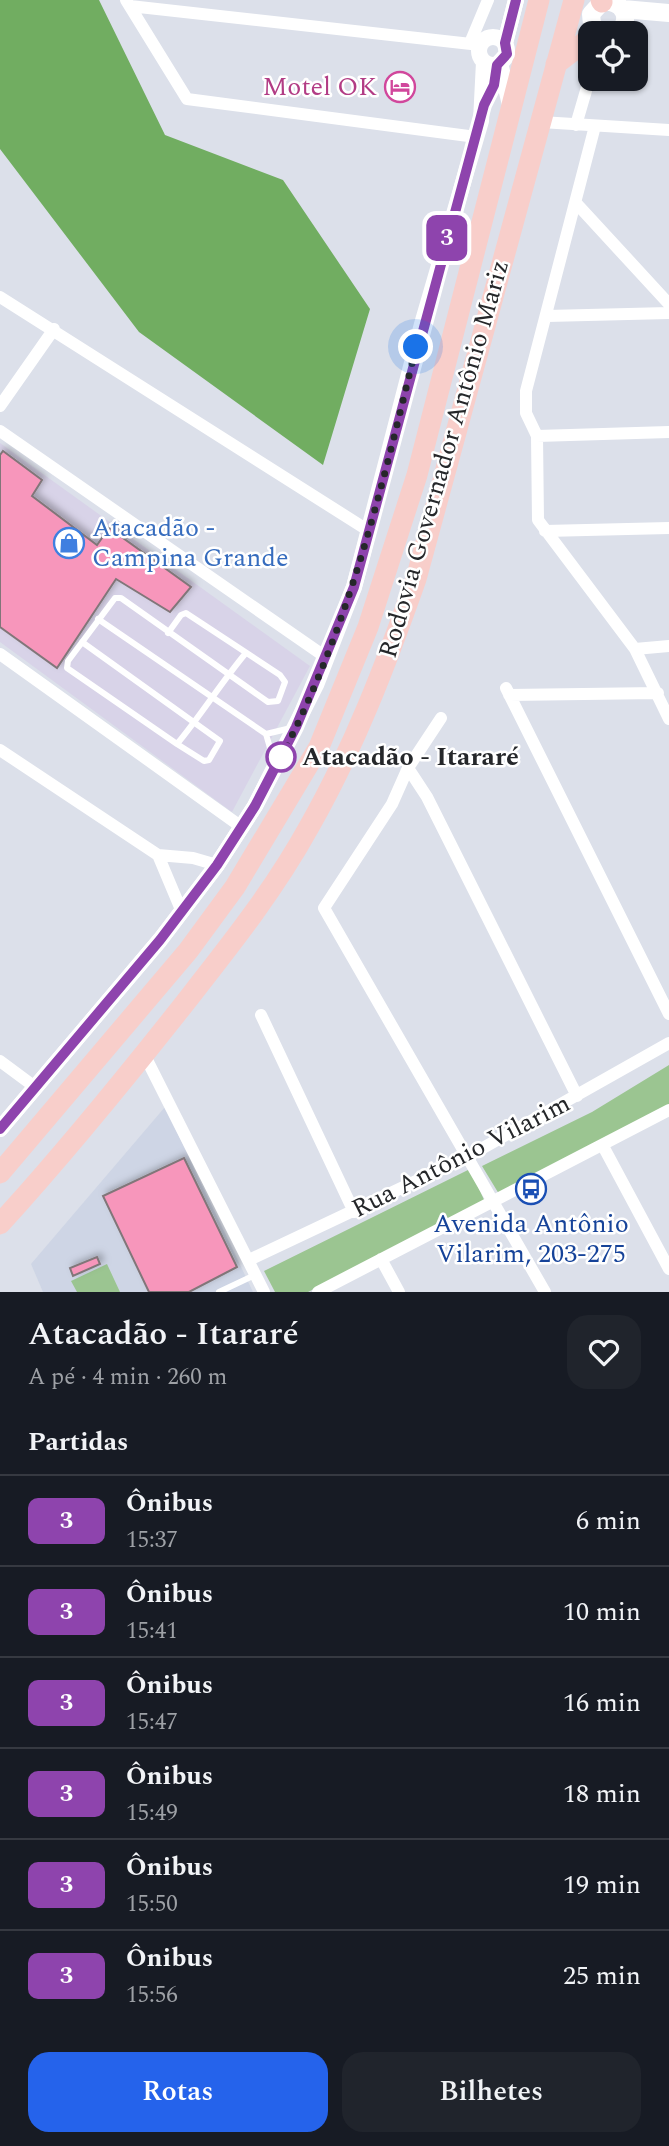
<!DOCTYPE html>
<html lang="pt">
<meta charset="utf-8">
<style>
:root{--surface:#171b24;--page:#20242c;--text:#f1f3f6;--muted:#9ea1a6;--line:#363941;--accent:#2563eb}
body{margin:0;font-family:Spectral,serif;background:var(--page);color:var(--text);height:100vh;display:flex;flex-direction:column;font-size:26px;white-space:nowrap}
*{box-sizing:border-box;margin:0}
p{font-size:23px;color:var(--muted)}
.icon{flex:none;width:38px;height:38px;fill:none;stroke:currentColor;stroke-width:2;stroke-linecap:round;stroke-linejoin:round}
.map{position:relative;height:1292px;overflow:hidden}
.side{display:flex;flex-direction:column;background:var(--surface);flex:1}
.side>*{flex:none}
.badge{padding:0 14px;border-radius:10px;font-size:24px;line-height:46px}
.fabs{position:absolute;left:578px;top:21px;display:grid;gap:14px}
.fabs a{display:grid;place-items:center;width:70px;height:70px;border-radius:14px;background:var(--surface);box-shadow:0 2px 5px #0004;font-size:35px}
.you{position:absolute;width:35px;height:35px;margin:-18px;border:5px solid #fff;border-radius:50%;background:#1a73e8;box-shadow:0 0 0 10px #1a73e833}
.map>.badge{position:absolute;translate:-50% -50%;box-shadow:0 0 0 4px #fff}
h2{padding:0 28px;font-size:26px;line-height:63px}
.round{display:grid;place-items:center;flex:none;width:74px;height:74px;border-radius:21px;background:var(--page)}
.overview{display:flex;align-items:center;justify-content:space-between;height:119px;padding:0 28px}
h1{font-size:33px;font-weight:600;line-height:52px}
.cta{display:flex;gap:14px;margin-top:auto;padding:14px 28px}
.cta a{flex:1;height:80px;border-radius:21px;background:var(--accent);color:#fff;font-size:28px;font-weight:600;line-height:80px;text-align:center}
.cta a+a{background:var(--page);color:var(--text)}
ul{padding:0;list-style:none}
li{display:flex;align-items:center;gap:21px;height:91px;padding:0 28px;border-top:2px solid var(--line)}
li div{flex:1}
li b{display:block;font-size:26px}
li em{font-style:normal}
li .badge{min-width:77px;font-weight:700;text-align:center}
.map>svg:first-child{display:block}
.commercial{fill:#d8d3e8}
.built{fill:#ced5e5}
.green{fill:#9bc591}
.forest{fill:#71ad61}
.building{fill:#f796bb;stroke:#817679;stroke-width:2;filter:url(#shadow)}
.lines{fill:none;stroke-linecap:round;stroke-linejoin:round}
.service{stroke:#fff;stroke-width:6}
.minor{stroke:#fff;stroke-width:12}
.tertiary{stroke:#fff;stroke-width:16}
.secondary{stroke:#fff;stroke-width:18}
.trunk{stroke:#f8ceca;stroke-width:21}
.line-casing{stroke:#fff;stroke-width:16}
.line{stroke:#8e44ad;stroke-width:10}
.walk{stroke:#25272a;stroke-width:7;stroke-dasharray:0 12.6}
.stop-dot{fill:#fff;stroke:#8e44ad;stroke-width:3.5}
.labels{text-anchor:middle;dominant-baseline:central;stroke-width:5;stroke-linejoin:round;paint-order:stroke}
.hotel-label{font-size:26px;fill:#b23c85;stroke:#fff;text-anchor:end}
.street-label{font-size:26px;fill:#25272a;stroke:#fff}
.shop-label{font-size:26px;fill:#366cbe;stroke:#fff;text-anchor:start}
.stop-label{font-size:26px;font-weight:bold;fill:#25272a;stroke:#fff;text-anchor:start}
.transit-label{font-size:26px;fill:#164399;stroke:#fff}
</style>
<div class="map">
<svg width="669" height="1292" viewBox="0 0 669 1292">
<defs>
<filter id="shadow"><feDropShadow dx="3.5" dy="-3.5" stdDeviation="3.5" flood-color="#0004"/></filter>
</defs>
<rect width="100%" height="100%" fill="#dce0ea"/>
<path class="commercial" d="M0 443 310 666 232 812 0 642Z"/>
<path class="built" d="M165 1107 253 1292H43L31 1264Z"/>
<path class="green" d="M669 1065V1105L499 1194 482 1166 592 1112Z
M470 1169 485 1202 308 1292H275L264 1271Z
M107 1264 120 1292H77L71 1281Z"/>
<path class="forest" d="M0 0H99L165 135 283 180 370 309 323 465 139 332 0 149Z"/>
<path class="building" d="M3 451 42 480 32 496 97 545 109 528 191 587 170 612 116 579 57 668 0 627V455Z
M184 1158 237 1267 189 1292H149L103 1196Z
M97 1257 100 1264 73 1276 70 1268Z"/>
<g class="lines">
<path class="service" d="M98 619 266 734 274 762
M168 633 181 615 186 613 280 675 285 682 278 701 268 702 121 598H115L68 661 67 668 177 744
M82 642 220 741 209 760 204 761 177 744C201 715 221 683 245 654
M266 734 291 728
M219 1292 255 1275"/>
<path class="minor" d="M126 0 187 99 476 137
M130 6 480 45
M470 43 488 0
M541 122 669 130
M576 125 590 77
M595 126 526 391V413L537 436 538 520 635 649 669 719
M576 203 669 304
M0 297 369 531
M547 316 669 313
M0 406 54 329
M0 431 327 658
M537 436 669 432
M545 531 669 528
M635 649 669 646
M0 654 243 828
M506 688 669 1014
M509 695 658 693
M441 718 408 768 392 804 324 908 545 1292
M0 750 158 855 193 858 217 865
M408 768 427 797 577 1096
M158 855 182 912
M261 1015 354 1212
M144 1054 264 1292
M0 1061 35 1087
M603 1146 669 1269
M381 1259 399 1292
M249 1260 467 1157 669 1043
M318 1292 669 1110"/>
<path class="tertiary" d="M479 51a14 14 0 1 1 28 0a14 14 0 1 1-28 0Z
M505 43 516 0
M500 63 510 105
M0 1129 160 940 217 865 255 806 316 685 354 587 422 324 481 121 484 62"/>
<path class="secondary" d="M623 9 669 13
M600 33 592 24 591 14 602 2C622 0 634 18 617 33"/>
<path class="trunk" d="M601 0 602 2
M556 64 590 38
M0 1173 188 951 235 887 319 747 368 627 417 475 539 0
M0 1224C62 1156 120 1085 177 1013 224 953 272 894 309 827 354 748 386 664 416 579L574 0"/>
</g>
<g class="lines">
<g class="line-casing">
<path id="line" d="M0 1129 160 940 217 865 255 806 296 727 354 587 484 105 494 85 497 65 507 54 505 43 516 0"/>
</g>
<use href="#line" class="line"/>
<path class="walk" d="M281 757C349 628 382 488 416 347"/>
</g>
<defs>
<g id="hotel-ring" transform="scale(1.575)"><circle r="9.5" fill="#fff" stroke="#d1479c" stroke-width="1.5"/><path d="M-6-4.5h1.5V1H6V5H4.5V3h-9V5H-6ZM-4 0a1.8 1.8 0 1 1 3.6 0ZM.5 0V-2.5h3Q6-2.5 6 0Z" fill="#d1479c"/></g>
<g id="shop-ring" transform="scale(1.575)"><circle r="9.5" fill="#fff" stroke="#3f7fe0" stroke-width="1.5"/><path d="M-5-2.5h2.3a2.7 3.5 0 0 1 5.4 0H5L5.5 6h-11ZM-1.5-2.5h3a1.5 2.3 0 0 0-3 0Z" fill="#3f7fe0"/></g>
<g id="bus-ring" transform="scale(1.575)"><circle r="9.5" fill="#fff" stroke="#1a4fb4" stroke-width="1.5"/><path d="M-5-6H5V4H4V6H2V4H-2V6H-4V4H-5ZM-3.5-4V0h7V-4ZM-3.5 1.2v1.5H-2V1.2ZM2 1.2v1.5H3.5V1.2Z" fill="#1a4fb4"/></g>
</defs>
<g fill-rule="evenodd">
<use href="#hotel-ring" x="400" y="87"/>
<use href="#shop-ring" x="69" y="543"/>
<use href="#bus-ring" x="531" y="1189"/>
</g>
<circle class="stop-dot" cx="281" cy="757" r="14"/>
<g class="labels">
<g class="hotel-label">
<text x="377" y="87">Motel OK</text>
</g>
<g class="street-label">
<text transform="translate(444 459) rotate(-74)">Rodovia Governador Antônio Mariz</text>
<text transform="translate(461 1156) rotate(-27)">Rua Antônio Vilarim</text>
</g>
<g class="shop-label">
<text x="92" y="528">Atacadão -<tspan x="92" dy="30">Campina Grande</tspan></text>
</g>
<g class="stop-label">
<text x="302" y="757">Atacadão - Itararé</text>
</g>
<g class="transit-label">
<text x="531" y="1224">Avenida Antônio<tspan x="531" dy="30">Vilarim, 203-275</tspan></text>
</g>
</g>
</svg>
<div class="fabs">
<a><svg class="icon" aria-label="locate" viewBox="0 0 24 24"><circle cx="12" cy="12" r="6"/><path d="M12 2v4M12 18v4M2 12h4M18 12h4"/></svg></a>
</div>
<div class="you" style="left:416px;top:347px"></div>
<b class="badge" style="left:447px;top:238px;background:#8e44ad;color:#fff">3</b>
</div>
<section class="side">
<div class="overview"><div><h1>Atacadão - Itararé</h1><p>A pé · 4 min · 260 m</p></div><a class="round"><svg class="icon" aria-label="heart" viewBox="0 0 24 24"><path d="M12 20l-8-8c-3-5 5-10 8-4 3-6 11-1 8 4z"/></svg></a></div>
<h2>Partidas</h2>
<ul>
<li><span class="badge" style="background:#8e44ad;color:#fff">3</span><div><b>Ônibus</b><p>15:37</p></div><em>6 min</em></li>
<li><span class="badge" style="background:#8e44ad;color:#fff">3</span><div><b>Ônibus</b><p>15:41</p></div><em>10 min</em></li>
<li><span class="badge" style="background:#8e44ad;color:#fff">3</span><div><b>Ônibus</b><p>15:47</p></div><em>16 min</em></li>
<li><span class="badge" style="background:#8e44ad;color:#fff">3</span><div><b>Ônibus</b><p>15:49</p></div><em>18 min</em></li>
<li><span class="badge" style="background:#8e44ad;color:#fff">3</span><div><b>Ônibus</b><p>15:50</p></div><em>19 min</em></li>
<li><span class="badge" style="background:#8e44ad;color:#fff">3</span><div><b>Ônibus</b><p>15:56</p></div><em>25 min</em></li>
</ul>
<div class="cta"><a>Rotas</a><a>Bilhetes</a></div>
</section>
